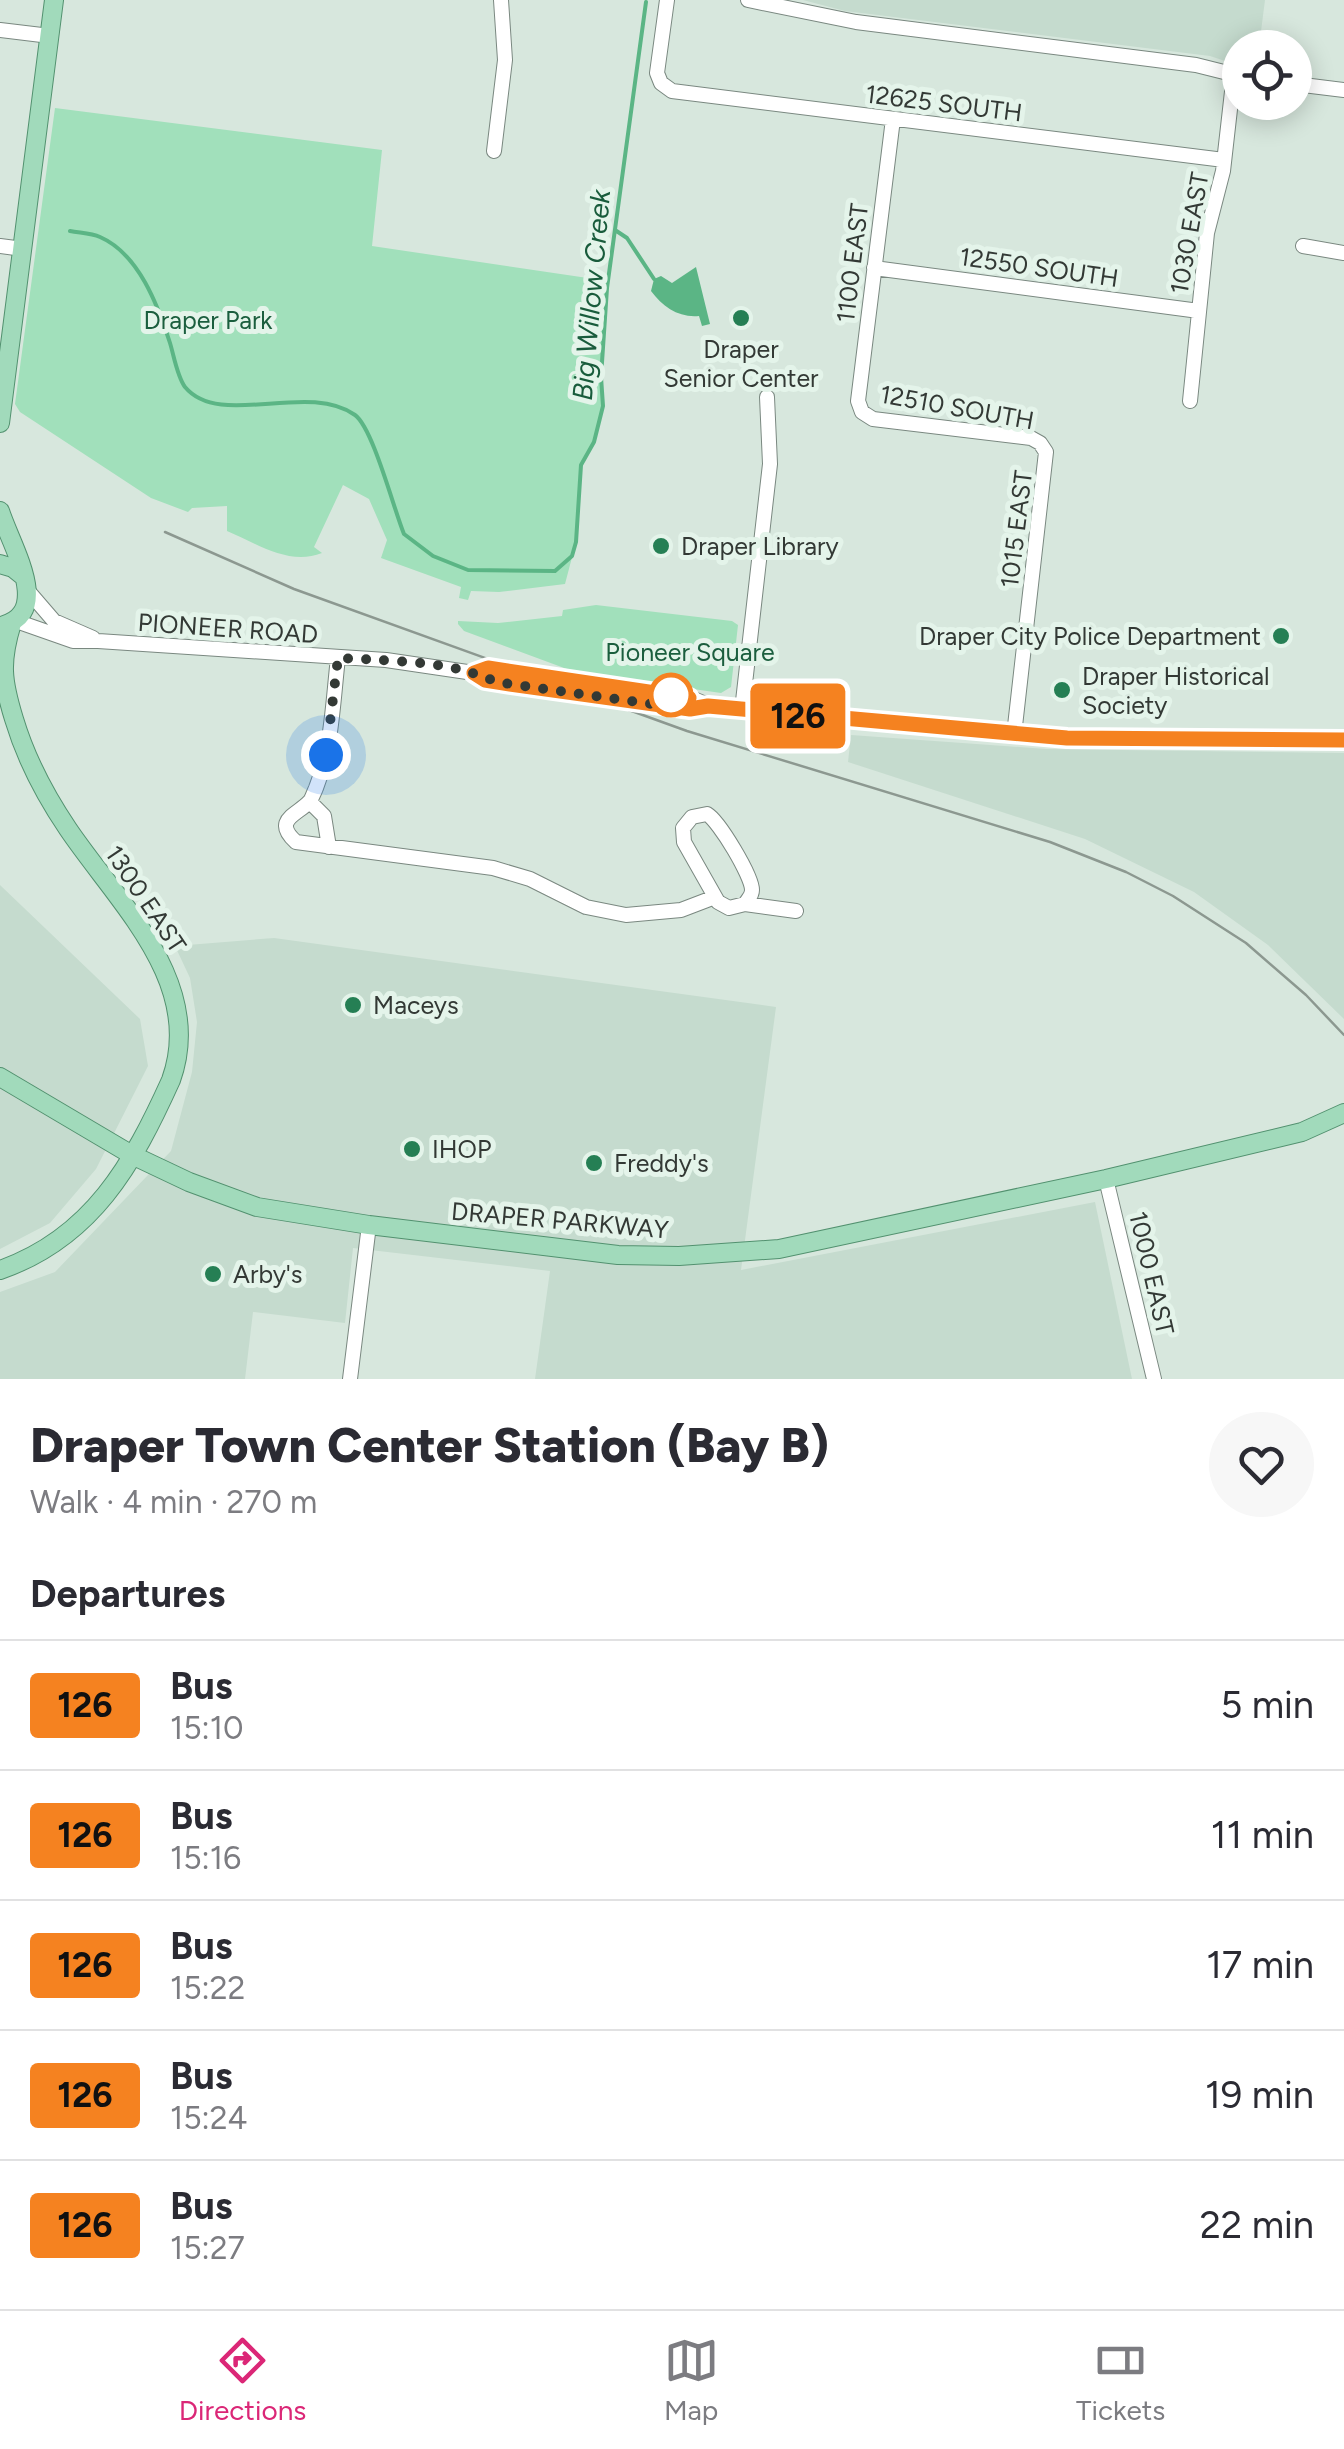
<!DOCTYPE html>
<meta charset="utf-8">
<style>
:root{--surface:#fff;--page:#f7f7f7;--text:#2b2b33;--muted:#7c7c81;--line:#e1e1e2;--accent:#db2777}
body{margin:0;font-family:Figtree,sans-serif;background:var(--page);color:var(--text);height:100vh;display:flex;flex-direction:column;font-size:38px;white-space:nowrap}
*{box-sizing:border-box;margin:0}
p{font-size:32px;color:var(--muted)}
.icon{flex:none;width:55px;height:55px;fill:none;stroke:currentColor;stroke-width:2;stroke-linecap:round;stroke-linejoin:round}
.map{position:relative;height:1379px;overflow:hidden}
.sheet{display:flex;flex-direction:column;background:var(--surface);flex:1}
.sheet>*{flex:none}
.badge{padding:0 20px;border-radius:8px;font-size:35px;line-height:65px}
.controls{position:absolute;left:1222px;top:30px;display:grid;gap:20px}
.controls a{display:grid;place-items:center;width:90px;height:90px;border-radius:50%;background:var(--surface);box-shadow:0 5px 25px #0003;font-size:50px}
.you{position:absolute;width:50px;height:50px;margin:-25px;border:8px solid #fff;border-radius:50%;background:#1a73e8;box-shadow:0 0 0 15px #1a73e833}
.map>.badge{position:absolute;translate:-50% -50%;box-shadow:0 0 0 5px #fff}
h2{padding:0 30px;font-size:38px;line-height:90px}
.round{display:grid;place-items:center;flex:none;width:105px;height:105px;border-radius:52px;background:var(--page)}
.summary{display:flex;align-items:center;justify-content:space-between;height:170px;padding:0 30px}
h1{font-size:48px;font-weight:800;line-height:75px}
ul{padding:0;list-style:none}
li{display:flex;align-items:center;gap:30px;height:130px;padding:0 30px;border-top:2px solid var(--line)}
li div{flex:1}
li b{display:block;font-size:38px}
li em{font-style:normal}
li .badge{min-width:110px;font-weight:700;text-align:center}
.tabs{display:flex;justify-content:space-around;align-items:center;height:140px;border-top:2px solid var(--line);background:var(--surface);font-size:28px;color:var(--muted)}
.tabs a{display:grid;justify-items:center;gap:5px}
.tabs .current{color:var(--accent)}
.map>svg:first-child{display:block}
.built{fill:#c5dbce}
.green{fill:#a1e0bb}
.water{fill:#5bb585}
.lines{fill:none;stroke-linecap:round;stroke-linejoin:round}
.stream{stroke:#5bb585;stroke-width:4}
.minor-casing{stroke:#7a8880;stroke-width:16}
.major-casing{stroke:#52916f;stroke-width:20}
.minor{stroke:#fff;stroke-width:14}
.major{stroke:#a1dabb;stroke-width:18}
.tram{stroke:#8c9890;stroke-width:2.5}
.line-casing{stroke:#fff;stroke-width:22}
.line{stroke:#f58220;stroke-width:15}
.walk{stroke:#333935;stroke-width:10;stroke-dasharray:0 18}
.poi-dot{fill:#257f54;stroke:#e4f4ea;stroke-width:4}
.stop-dot{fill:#fff;stroke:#f58220;stroke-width:5}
.labels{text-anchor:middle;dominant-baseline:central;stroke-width:10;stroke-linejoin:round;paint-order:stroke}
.street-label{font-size:25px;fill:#333935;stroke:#e4f4ea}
.park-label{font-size:25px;fill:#1b5e3e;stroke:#e4f4ea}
.poi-label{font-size:25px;fill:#333935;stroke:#e4f4ea;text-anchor:start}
.water-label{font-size:28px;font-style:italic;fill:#195c3c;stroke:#e4f4ea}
</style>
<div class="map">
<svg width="1344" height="1379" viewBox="0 0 1344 1379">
<rect width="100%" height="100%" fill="#d7e7dd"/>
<path class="built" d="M803 0H1265L1259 47 1240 48V66L1210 56 845 11Z
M851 735 1046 749 1344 753V1019L1268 945 1194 892 1085 839 848 762Z
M0 885 140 1019 148 1066 96 1169 50 1223 0 1249Z
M274 938 776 1007 741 1270 1095 1202 1132 1379H535L550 1271 353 1248 345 1323 253 1312 245 1379H0V1292L55 1272 171 1151 192 1072 197 1022 190 978 175 946Z"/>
<path class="green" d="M55 108 382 150 372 246 608 281 601 377 603 406 594 442 581 465 576 542 565 584 499 592 471 591 468 600 459 598 461 587 381 558 387 540 369 499 343 485 314 547 322 553C289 566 258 544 227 531V506L192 508 188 512 151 498 20 412 15 404Z
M596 605 732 621 738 625 731 687 721 693 575 672 464 631 458 624V621L498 623 562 616 563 610Z"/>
<path class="water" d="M696 267 710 324 702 326 699 316C679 318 663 307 651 291L654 279 661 276 672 283Z"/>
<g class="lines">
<path class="stream" d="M615 230 627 238 654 279
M70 231C80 233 91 233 100 237 139 254 158 306 170 343 174 356 177 376 185 387 220 429 307 381 355 415 373 428 394 510 404 534L433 556 468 570 555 571 572 556 576 542 581 465 594 442 603 406 601 377 607 288 646 2"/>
<g class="minor-casing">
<path id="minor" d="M667 0 657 73 661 83 672 91 1224 160
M748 0 856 22 1196 65 1240 76
M0 30 50 36
M1295 84 1344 90
M893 119 858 401 862 412 873 419 1031 438 1040 443 1046 452 1014 735
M494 151 505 60 501 0
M0 246 23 249
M1303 246 1344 253
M874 268 1199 311
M1190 401 1207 233 1223 171 1234 74
M29 592 54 621 93 638
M16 621 73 641H98L386 660 474 673 485 680 510 684 690 709 705 706
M338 658C333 700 332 748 316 788 315 790 311 801 309 802 297 815 272 820 296 842L493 868 530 879 586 907 626 915 681 910 715 897
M474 673 487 669 689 697 708 705 776 714 1014 735 1095 740H1344
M742 710 770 464 767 397
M310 802 324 816 329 847
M745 904C748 899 752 896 752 890 752 876 719 821 707 814L692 817 683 828 684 842 718 902 729 908 745 904 796 911
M1106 1179 1154 1379
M350 1379 369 1225"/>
</g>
<g class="major-casing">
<path id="major" d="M0 423 54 0
M0 511C11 546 54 613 1 626
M0 564 13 568 23 576
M0 1077 132 1155 189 1182 257 1207 369 1225 618 1255 679 1256 779 1249 1106 1179 1302 1132 1344 1113
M0 1270C92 1238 133 1164 171 1080 206 983 118 903 68 829 45 795 26 759 14 719 2 680 0 662 12 623"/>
</g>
<use href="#minor" class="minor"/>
<use href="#major" class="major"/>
<path class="tram" d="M165 532 294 589 687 731 1050 842 1126 872 1173 896 1246 943 1306 995 1344 1035"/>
</g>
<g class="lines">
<g class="line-casing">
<path id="line" d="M689 698 488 668 474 673 485 680 510 684 690 709 708 706 1067 738 1344 740"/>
</g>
<use href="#line" class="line"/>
<path class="walk" d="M326 755 338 658C375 660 438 661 472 673 485 677 495 682 510 684L666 706 671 695"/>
</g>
<g class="poi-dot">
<circle cx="741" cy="318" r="10"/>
<circle cx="661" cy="546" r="10"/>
<circle cx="1281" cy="636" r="10"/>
<circle cx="1062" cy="690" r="10"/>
<circle cx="353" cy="1005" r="10"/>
<circle cx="412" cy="1149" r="10"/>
<circle cx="594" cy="1163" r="10"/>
<circle cx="213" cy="1274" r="10"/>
</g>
<circle class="stop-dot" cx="671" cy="695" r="20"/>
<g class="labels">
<g class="street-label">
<text transform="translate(944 103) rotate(7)">12625 SOUTH</text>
<text transform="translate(1189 233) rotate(-80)">1030 EAST</text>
<text transform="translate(852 263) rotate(-83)">1100 EAST</text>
<text transform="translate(1039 267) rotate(8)">12550 SOUTH</text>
<text transform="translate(957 407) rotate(10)">12510 SOUTH</text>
<text transform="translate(1016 529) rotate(-83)">1015 EAST</text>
<text transform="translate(228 628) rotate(4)">PIONEER ROAD</text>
<text transform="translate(146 899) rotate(56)">1300 EAST</text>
<text transform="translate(560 1220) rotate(5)">DRAPER PARKWAY</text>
<text transform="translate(1152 1273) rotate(77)">1000 EAST</text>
</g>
<g class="park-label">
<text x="208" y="320">Draper Park</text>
<text x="690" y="652">Pioneer Square</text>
</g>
<g class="poi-label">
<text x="741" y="349" text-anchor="middle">Draper<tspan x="741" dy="29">Senior Center</tspan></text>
<text x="681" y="546">Draper Library</text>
<text x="1261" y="636" text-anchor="end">Draper City Police Department</text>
<text x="1082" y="676">Draper Historical<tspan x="1082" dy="29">Society</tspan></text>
<text x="373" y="1005">Maceys</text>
<text x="432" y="1149">IHOP</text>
<text x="614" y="1163">Freddy's</text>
<text x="233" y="1274">Arby's</text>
</g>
<g class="water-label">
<text transform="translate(591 295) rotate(-85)">Big Willow Creek</text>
</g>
</g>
</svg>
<div class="controls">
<a><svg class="icon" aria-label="locate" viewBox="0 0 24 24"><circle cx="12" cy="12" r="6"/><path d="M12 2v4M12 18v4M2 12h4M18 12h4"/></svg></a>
</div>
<div class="you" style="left:326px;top:755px"></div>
<b class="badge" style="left:798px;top:716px;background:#f58220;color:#111">126</b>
</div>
<section class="sheet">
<div class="summary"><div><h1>Draper Town Center Station (Bay B)</h1><p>Walk · 4 min · 270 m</p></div><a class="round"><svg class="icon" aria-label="heart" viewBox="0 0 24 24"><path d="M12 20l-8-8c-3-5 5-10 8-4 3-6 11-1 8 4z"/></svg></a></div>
<h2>Departures</h2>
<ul>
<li><span class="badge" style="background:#f58220;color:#111">126</span><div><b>Bus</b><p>15:10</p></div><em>5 min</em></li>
<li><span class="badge" style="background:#f58220;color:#111">126</span><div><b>Bus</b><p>15:16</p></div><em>11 min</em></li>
<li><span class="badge" style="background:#f58220;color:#111">126</span><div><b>Bus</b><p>15:22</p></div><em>17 min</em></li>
<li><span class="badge" style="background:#f58220;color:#111">126</span><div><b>Bus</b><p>15:24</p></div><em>19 min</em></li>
<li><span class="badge" style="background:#f58220;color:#111">126</span><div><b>Bus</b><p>15:27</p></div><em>22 min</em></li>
</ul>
</section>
<nav class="tabs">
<a class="current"><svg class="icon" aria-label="directions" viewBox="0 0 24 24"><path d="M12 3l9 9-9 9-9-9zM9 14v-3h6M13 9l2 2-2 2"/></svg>Directions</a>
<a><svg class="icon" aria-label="map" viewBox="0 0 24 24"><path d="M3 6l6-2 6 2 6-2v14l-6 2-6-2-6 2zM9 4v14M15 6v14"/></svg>Map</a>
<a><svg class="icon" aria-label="tickets" viewBox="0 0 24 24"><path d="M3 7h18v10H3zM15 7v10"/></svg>Tickets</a>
</nav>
